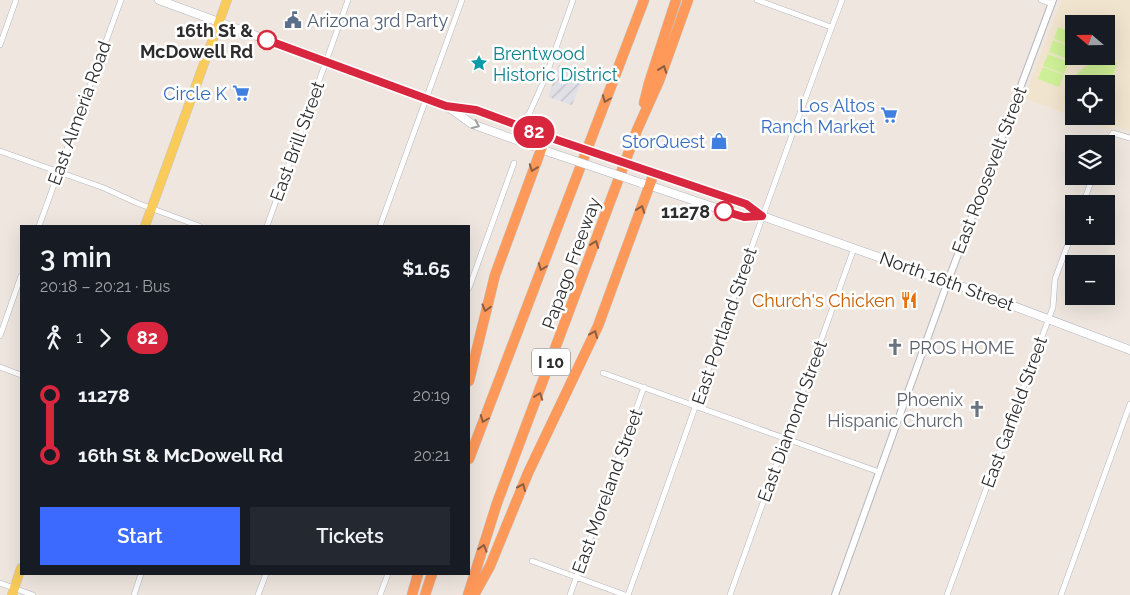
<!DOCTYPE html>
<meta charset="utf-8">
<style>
:root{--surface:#171b24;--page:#242831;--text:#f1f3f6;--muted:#9ea1a6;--accent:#3c6aff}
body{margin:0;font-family:Raleway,sans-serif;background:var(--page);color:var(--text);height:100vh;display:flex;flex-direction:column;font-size:19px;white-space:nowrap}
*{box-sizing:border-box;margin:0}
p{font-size:16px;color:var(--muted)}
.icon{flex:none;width:28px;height:28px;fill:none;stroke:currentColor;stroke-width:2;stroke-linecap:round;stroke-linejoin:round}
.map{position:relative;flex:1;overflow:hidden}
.drawer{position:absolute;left:20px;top:225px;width:450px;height:350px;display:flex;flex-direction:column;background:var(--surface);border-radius:0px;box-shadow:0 5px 20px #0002}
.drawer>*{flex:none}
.badge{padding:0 10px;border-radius:16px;font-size:18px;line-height:32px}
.needle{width:32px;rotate:290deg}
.tools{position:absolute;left:1065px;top:15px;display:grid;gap:10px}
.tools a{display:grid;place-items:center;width:50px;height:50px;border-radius:0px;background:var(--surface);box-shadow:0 5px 20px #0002;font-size:25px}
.map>.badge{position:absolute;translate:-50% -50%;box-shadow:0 0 0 2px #fff}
.legs{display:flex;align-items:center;gap:8px;height:55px;padding:0 20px;font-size:16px}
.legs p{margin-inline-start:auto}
.summary{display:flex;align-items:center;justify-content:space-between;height:85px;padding:0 20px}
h1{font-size:28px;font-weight:600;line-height:38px}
.primary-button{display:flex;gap:10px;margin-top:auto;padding:10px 20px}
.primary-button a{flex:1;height:58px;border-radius:0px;background:var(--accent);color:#fff;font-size:20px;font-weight:600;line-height:58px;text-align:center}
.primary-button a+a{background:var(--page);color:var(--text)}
ul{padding:0 20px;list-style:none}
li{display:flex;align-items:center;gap:18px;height:60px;font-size:19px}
li i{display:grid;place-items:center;width:8px;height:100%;margin:0 6px;background:currentColor}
li i::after{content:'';width:12px;height:12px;margin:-6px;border:4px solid;border-radius:50%;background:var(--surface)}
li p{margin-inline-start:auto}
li:first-child i{background:linear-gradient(#0000 50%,currentColor 0)}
li:last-child i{background:linear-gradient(currentColor 50%,#0000 0)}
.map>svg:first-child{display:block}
.industrial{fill:url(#industrial-furrows)}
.education{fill:#f1e4ce;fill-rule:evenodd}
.pitch{fill:#cdef95}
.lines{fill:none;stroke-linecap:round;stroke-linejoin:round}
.minor-casing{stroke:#b3b6c1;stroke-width:6}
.tertiary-casing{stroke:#b3b6c1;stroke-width:8}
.secondary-casing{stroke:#b3b6c1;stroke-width:9}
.primary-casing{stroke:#c8c8c8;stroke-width:10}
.motorway-casing{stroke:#c8c8c8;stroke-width:11}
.minor{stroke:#fff;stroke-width:5}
.tertiary{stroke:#fff;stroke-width:6}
.secondary{stroke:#fff;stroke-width:8}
.primary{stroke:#f8cb5b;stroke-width:9}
.motorway{stroke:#ff995a;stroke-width:10}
.secondary-bridge-casing{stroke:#b3b6c1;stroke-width:9;stroke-linecap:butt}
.secondary-bridge{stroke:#fff;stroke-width:8}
.oneway{stroke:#8c5e41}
.oneway2{stroke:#a0a0a0}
.line-1-casing{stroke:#fff;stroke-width:11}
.line-1{stroke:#d7263d;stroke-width:8}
.stop-1-dot{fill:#fff;stroke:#d7263d;stroke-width:2.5}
.labels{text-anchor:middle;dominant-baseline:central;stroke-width:5;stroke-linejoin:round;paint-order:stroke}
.shield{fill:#fff;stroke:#6c6c6c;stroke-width:1}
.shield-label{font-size:16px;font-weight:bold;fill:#2d2d2d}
.service-label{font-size:18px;fill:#4e5e75;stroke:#fff;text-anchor:start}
.stop-label{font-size:18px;font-weight:bold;fill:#2d2d2d;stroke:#fff;text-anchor:end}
.culture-label{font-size:18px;fill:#0d838f;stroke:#fff;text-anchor:start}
.shop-label{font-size:18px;fill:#366cbe;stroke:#fff;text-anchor:end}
.street-label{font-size:18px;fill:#2d2d2d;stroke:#fff}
.food-label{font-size:18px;fill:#c56008;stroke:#fff;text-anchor:end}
.worship-label{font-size:18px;fill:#5b616d;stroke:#fff;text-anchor:start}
</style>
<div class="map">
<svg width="1130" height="595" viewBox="0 0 1130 595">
<defs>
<pattern id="industrial-furrows" width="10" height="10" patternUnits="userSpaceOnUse" patternTransform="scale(1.25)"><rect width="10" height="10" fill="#e1e0e7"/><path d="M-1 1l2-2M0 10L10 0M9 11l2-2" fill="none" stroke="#c1c0c6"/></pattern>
</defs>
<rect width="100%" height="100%" fill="#efe7df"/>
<path class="industrial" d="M559 65 585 74 572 105 548 97Z"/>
<path class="education" d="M1061 0H1130V131L1117 127 1109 130 1024 98ZM1074 24H1106V56H1074ZM1074 84H1106V116H1074Z"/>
<path class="pitch" d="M1058 27 1074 33V46L1054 39Z
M1053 40 1074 48 1070 60 1049 52Z
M1048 54 1069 62 1064 74 1043 66Z
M1100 61 1117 63 1109 87 1112 89 1106 106V84H1074V102L1064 98C1071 81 1080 64 1100 61Z
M1043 67 1064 75 1059 87 1038 79Z"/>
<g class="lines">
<g class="minor-casing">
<path id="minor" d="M757 0 831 27
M1041 0 1052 4
M0 45 16 0
M513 123 523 121 530 112 546 76 573 0
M1105 144 1113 133 1130 138
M0 151 104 188 137 203 199 226
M1083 204 1093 176
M39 226 121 0
M267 226 348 0
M380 226 462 0
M469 288 514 163
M0 336 21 276
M0 367 21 375
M603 373 879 472
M532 561 625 595
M0 583 33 595
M134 595 141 574
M258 595 266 574
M380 595 388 574
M570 595 644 387
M628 595C700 397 767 197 842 0
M730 595 854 248
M947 595 1053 307 1055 279 1074 228
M1061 595 1130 404"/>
</g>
<g class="tertiary-casing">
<path id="tertiary" d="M835 595 948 281 1053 0"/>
</g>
<g class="secondary-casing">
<path id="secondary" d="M159 0 446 106 476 110 557 140
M448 107 472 124 552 153
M642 169 746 204 762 216 958 285 1130 350
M645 184 743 217 762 216"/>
</g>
<g class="primary-casing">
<path id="primary" d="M145 226 227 0
M12 595 21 568"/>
</g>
<g class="motorway-casing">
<path id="motorway" d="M644 103 649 83 676 0
M469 381 495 275 546 136
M469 459 644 0
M412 595 418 574
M425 595 432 574
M468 595 497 503 637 130 659 81 688 0
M474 595 490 566 528 473 598 326 654 173"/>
</g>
<use href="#minor" class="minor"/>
<use href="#tertiary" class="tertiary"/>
<use href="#secondary" class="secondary"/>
<use href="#primary" class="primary"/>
<use href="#motorway" class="motorway"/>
<g class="secondary-bridge-casing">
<path id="secondary-bridge" d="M557 140 642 169
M552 153 641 183"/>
</g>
<use href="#secondary-bridge" class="secondary-bridge"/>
</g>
<defs><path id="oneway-chevron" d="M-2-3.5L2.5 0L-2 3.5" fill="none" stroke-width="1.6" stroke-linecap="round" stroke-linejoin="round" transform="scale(1.25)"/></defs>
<g class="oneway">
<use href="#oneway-chevron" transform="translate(663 69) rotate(-70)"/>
<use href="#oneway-chevron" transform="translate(606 99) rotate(111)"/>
<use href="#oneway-chevron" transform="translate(533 168) rotate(110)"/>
<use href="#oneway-chevron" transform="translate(641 209) rotate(-70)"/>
<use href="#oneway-chevron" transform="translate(595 244) rotate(-70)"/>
<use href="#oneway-chevron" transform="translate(542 267) rotate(111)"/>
<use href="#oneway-chevron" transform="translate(486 308) rotate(105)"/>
<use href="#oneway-chevron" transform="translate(594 334) rotate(-67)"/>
<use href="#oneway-chevron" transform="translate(539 396) rotate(-70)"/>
<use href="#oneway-chevron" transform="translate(484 419) rotate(111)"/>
<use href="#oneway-chevron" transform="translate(522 487) rotate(-66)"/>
<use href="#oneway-chevron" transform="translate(483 548) rotate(-73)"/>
</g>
<use class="oneway2" href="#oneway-chevron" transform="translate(476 125) rotate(24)"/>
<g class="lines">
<g class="line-1-casing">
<path id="line-1" d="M267 40 446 106 476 110 557 140 746 204 762 216 744 217 724 211"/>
</g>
<use href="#line-1" class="line-1"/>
</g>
<defs>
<g id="civic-bare" transform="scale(1.35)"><path d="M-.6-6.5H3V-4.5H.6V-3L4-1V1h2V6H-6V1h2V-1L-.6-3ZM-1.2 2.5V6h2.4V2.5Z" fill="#5c6f8a" stroke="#fff" stroke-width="2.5" paint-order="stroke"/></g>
<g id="sight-bare" transform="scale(1.35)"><path d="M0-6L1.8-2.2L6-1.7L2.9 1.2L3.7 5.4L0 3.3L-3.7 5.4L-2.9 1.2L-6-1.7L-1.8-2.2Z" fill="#0f9aa8" stroke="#fff" stroke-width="2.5" paint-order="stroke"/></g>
<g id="supermarket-bare" transform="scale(1.35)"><path d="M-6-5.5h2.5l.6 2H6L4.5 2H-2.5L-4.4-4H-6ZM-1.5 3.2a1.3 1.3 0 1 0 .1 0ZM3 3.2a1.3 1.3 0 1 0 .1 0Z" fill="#3f7fe0" stroke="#fff" stroke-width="2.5" paint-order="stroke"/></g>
<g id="shop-bare" transform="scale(1.35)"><path d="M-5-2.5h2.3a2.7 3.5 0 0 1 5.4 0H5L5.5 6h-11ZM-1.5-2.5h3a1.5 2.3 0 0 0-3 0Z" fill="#3f7fe0" stroke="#fff" stroke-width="2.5" paint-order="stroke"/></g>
<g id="restaurant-bare" transform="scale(1.35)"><path d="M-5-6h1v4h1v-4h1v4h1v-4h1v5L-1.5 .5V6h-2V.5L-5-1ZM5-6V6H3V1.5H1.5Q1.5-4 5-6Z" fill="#e8710a" stroke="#fff" stroke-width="2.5" paint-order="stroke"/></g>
<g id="church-bare" transform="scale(1.35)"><path d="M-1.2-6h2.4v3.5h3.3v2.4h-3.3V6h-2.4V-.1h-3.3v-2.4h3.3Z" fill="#6b7280" stroke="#fff" stroke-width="2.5" paint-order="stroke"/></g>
</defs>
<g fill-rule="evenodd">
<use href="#civic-bare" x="293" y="20"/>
<use href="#sight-bare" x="479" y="63"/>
<use href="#supermarket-bare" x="241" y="93"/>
<use href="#supermarket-bare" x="889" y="115"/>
<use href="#shop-bare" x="719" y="141"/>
<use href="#restaurant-bare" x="909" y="300"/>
<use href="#church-bare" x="895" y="347"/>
<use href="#church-bare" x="977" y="409"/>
</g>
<g class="stop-1-dot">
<circle cx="267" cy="40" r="9"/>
<circle cx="724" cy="211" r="9"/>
</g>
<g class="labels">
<rect class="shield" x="532" y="348.5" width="38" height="27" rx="4"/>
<g class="shield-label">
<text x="551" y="362">I 10</text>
</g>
<g class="service-label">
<text x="307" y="20">Arizona 3rd Party</text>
</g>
<g class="stop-label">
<text x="253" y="30">16th St &amp;<tspan x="253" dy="21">McDowell Rd</tspan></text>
<text x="710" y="211">11278</text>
</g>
<g class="culture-label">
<text x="493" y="53">Brentwood<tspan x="493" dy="21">Historic District</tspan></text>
</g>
<g class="shop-label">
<text x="227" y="93">Circle K</text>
<text x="875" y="105">Los Altos<tspan x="875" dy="21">Ranch Market</tspan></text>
<text x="705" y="141">StorQuest</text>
</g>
<g class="street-label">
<text transform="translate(79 113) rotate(-70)">East Almeria Road</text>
<text transform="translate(297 141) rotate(-70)">East Brill Street</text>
<text transform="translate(989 170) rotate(-69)">East Roosevelt Street</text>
<text transform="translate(571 263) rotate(-70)">Papago Freeway</text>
<text transform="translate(947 281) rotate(20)">North 16th Street</text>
<text transform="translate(724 326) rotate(-71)">East Portland Street</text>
<text transform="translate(1014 412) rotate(-70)">East Garfield Street</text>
<text transform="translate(792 421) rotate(-70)">East Diamond Street</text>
<text transform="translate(607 491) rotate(-70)">East Moreland Street</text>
</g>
<g class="food-label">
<text x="895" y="300">Church's Chicken</text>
</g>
<g class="worship-label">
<text x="909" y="347">PROS HOME</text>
<text x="963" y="399" text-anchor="end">Phoenix<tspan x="963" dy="21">Hispanic Church</tspan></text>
</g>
</g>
</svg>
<div class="tools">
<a><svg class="needle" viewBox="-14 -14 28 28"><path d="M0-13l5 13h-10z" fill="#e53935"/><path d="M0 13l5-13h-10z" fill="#9ea1a6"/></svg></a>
<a><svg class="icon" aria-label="locate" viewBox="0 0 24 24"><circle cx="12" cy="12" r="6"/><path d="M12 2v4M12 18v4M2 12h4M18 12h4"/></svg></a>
<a><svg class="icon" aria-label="layers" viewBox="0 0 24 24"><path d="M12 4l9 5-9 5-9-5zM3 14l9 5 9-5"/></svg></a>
<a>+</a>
<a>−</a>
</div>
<b class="badge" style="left:534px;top:132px;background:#d7263d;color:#fff">82</b>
<section class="drawer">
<div class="summary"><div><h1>3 min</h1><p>20:18 – 20:21 · Bus</p></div><b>$1.65</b></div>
<div class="legs"><svg class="icon" aria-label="walk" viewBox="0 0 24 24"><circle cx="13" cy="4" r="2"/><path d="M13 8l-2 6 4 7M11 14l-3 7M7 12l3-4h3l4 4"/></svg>1<svg class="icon" aria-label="forward" viewBox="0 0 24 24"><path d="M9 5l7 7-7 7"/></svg><b class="badge" style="background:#d7263d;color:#fff">82</b></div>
<ul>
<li><i style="color:#d7263d"></i><b>11278</b><p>20:19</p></li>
<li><i style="color:#d7263d"></i><b>16th St &amp; McDowell Rd</b><p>20:21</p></li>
</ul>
<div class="primary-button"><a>Start</a><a>Tickets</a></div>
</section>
</div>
